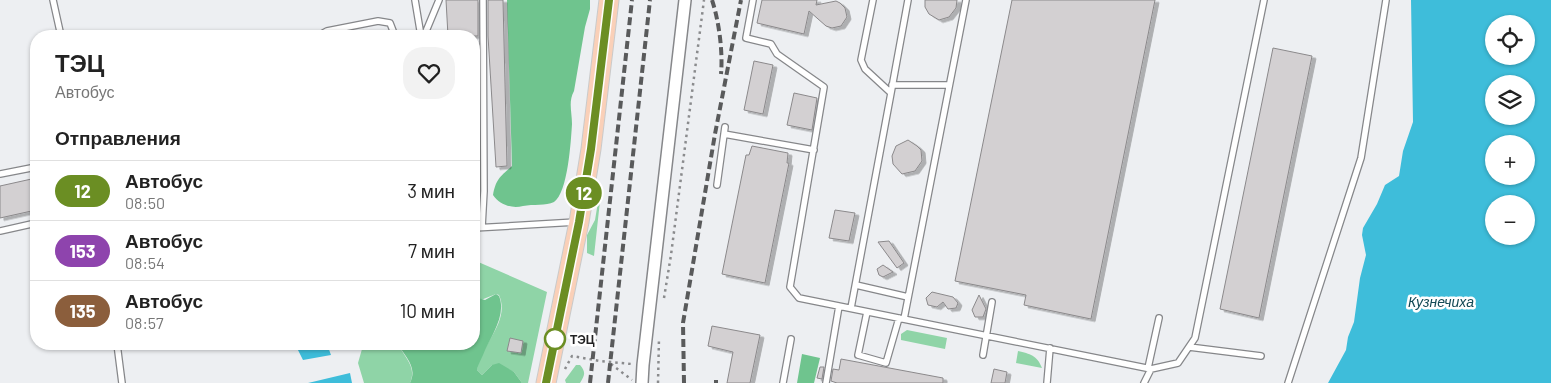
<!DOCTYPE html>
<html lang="ru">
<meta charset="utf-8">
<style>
:root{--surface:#fff;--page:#f2f2f2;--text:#222;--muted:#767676;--line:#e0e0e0}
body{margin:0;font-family:Barlow,sans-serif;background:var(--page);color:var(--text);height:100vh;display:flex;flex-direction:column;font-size:19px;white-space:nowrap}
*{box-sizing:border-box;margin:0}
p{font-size:16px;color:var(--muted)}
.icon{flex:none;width:28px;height:28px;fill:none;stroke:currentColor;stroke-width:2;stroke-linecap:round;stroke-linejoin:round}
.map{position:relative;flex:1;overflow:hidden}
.panel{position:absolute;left:30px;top:30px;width:450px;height:320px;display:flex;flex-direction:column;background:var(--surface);border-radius:20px;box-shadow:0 1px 4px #0004}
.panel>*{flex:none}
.badge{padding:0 10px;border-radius:16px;font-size:18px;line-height:32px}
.controls{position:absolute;left:1485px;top:15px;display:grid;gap:10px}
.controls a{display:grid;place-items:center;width:50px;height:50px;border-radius:50%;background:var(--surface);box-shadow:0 1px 4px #0004;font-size:25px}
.map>.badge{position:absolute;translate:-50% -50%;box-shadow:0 0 0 2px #fff}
h2{padding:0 25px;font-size:19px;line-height:45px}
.round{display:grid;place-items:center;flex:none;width:52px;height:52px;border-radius:20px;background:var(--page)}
.summary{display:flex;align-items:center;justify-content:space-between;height:85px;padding:0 25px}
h1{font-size:24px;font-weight:600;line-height:38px}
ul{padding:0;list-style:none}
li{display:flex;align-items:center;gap:15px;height:60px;padding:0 25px;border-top:1px solid var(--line)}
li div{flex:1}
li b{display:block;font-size:19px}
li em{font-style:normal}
li .badge{min-width:55px;font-weight:700;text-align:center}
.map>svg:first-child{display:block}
.green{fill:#8fd4a7}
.forest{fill:#6fc48e}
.water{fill:#3ebdda;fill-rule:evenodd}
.building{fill:#d3d0d2;stroke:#8b898b;filter:url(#shadow)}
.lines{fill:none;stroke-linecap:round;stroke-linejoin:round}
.lane-casing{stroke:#86878a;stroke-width:8}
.street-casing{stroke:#86878a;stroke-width:14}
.primary-casing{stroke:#cacaca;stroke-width:21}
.path{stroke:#8a8b8d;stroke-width:2.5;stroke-dasharray:2.5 4;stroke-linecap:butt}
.lane{stroke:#fff;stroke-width:5.5}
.street{stroke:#fff;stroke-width:11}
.primary{stroke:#fad0b8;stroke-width:19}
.rail{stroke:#595a5b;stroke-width:4;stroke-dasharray:8 4;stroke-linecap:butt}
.line-casing{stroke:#fff;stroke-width:11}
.line{stroke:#6b8e23;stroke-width:8}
.stop-dot{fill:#fff;stroke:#6b8e23;stroke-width:2.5}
.labels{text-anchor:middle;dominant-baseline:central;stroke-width:5;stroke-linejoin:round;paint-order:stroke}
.stop-label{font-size:12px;font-weight:bold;fill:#212122;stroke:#fff;text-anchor:start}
.water-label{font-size:14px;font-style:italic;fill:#134955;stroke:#fff}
</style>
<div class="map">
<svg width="1551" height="383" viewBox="0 0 1551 383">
<defs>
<filter id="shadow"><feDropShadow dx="4" dy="2.5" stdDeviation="0" flood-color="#0004"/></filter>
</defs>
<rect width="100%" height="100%" fill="#edeff2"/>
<path class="green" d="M600 201 594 256 587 253V235L595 220 598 202Z
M476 261 547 292 528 383H522L514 372 492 365 482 375 477 370C480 345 511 322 499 295L496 294 481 300 477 295C475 284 474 274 474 262Z
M907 330 947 338 945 349 901 340V334Z
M359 344H398C405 358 417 367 410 383H364L358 363 362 349Z
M1018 351C1030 354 1037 355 1042 368L1016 363Z
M576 365H580C586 372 585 375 580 383H566L565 380Z"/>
<path class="forest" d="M507 0H590V9L585 27 574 91C568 102 572 112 572 124 571 140 568 193 554 202 546 206 533 204 523 206 512 209 500 205 493 195 496 179 500 177 512 166Z
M474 279C478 286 474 292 478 298L485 300 496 294 499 296C507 316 490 337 483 355 481 360 478 364 477 370L482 375 492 365 499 363 514 372 522 383H410C418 367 405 357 398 344H474Z
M802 354 820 358 814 383H797Z"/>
<path class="water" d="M1411 0H1551V383H1328L1346 350 1348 337 1354 322 1360 278 1366 255 1362 235 1363 228 1377 204 1385 185 1399 176 1403 151 1413 122ZM1494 24H1526V56H1494ZM1494 84H1526V116H1494ZM1494 144H1526V176H1494ZM1494 204H1526V236H1494Z
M311 344H327L331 355 303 360 297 348Z
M350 373 352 383H308Z"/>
<path class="building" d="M446 0H478V36H448Z
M488 0H503L507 166 496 167 488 36Z
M762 0H817L816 5 836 1 840 3 845 8 847 17 841 26 832 28 826 26 809 11 804 34 757 23Z
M925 0H957L956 8 949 17 939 20 929 14 925 7Z
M1012 0H1155L1091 319 1024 305 1026 295 955 281Z
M1273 48 1312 56 1259 318 1220 309Z
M754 61 773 65 763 114 744 110Z
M794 93 817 98 812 130 787 125Z
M908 140 917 146 921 150 922 161 915 171 902 174 893 164 892 156 896 146Z
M752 146 788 153 787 163H789L765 283 722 274 746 155H749Z
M36 178V210L0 218V186Z
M835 210 855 213 849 241 829 238Z
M889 241 904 263 897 268 878 242Z
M883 265 893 272 883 277 879 275 877 269Z
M932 292 953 297 958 303 956 308 948 309 943 302 937 307 928 305 926 298Z
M979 295 986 309 983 317H975L972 310Z
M712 326 760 335 750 383H727L733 352 708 346Z
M510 338 523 341 521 353 507 351Z
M841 359 943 378V383H837L831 381 833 369 839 370Z
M820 367H824L822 379 817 378Z
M994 369 1007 372 1005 383H991Z"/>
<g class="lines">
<g class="lane-casing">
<path id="lane" d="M53 0 61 36
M415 0 421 36
M753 0 746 38 771 44 777 54 824 87 790 287 799 298 1151 369 1178 363 1195 338 1264 0
M318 36 327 31 378 21 390 23 395 36
M424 36 439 0
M892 85H949
M891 93 908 0
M724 134 814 150
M0 174 36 167
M717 185 725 127
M482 227 484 191 483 0
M474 228 576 222
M0 231 36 223
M856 285 908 297
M851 308 891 93 865 69 861 60 873 0
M867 312 858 355 886 363 899 318
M904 319 966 0
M117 344 122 383
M1189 347 1261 356
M983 355 992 302
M1148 368 1159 318
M783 383 791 339
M826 383 839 306
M1047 383 1050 348
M1144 383 1151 369
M1288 383 1361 158 1386 0"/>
</g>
<g class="street-casing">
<path id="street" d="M642 383 643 365 685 0"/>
</g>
<g class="primary-casing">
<path id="primary" d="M546 383 579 222 591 149 609 0"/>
</g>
<path class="path" d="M664 298 671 255 704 0
M611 364 632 380
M565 369 572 356 600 361 632 364
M658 383 659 338"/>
<use href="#lane" class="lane"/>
<use href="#street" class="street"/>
<use href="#primary" class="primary"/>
<path class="rail" d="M712 0C719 21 723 52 721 74
M590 383 632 0
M608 383 650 0
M684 383 683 323 715 134 741 0
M716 383V380"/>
</g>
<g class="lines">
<g class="line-casing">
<path id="line" d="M546 383 579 222 591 149 609 0"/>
</g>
<use href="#line" class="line"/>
</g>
<circle class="stop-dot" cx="555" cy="339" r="10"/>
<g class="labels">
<g class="stop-label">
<text x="570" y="339">ТЭЦ</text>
</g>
<g class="water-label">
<text x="1441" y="301">Кузнечиха</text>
</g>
</g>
</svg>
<div class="controls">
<a><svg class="icon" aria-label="locate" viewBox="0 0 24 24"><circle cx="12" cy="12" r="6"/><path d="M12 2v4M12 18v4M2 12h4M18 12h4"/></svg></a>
<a><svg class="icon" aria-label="layers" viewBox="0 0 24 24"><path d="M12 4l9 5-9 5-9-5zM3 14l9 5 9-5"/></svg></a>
<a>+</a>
<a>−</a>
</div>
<b class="badge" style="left:584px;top:193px;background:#6b8e23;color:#fff">12</b>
<section class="panel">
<div class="summary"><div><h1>ТЭЦ</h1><p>Автобус</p></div><a class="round"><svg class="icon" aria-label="heart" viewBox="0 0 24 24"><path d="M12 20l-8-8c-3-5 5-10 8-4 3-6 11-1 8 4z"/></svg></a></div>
<h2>Отправления</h2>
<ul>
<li><span class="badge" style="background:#6b8e23;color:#fff">12</span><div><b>Автобус</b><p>08:50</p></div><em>3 мин</em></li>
<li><span class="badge" style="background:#8e44ad;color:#fff">153</span><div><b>Автобус</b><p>08:54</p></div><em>7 мин</em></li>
<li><span class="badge" style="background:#8b5e3c;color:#fff">135</span><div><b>Автобус</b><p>08:57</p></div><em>10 мин</em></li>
</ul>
</section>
</div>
